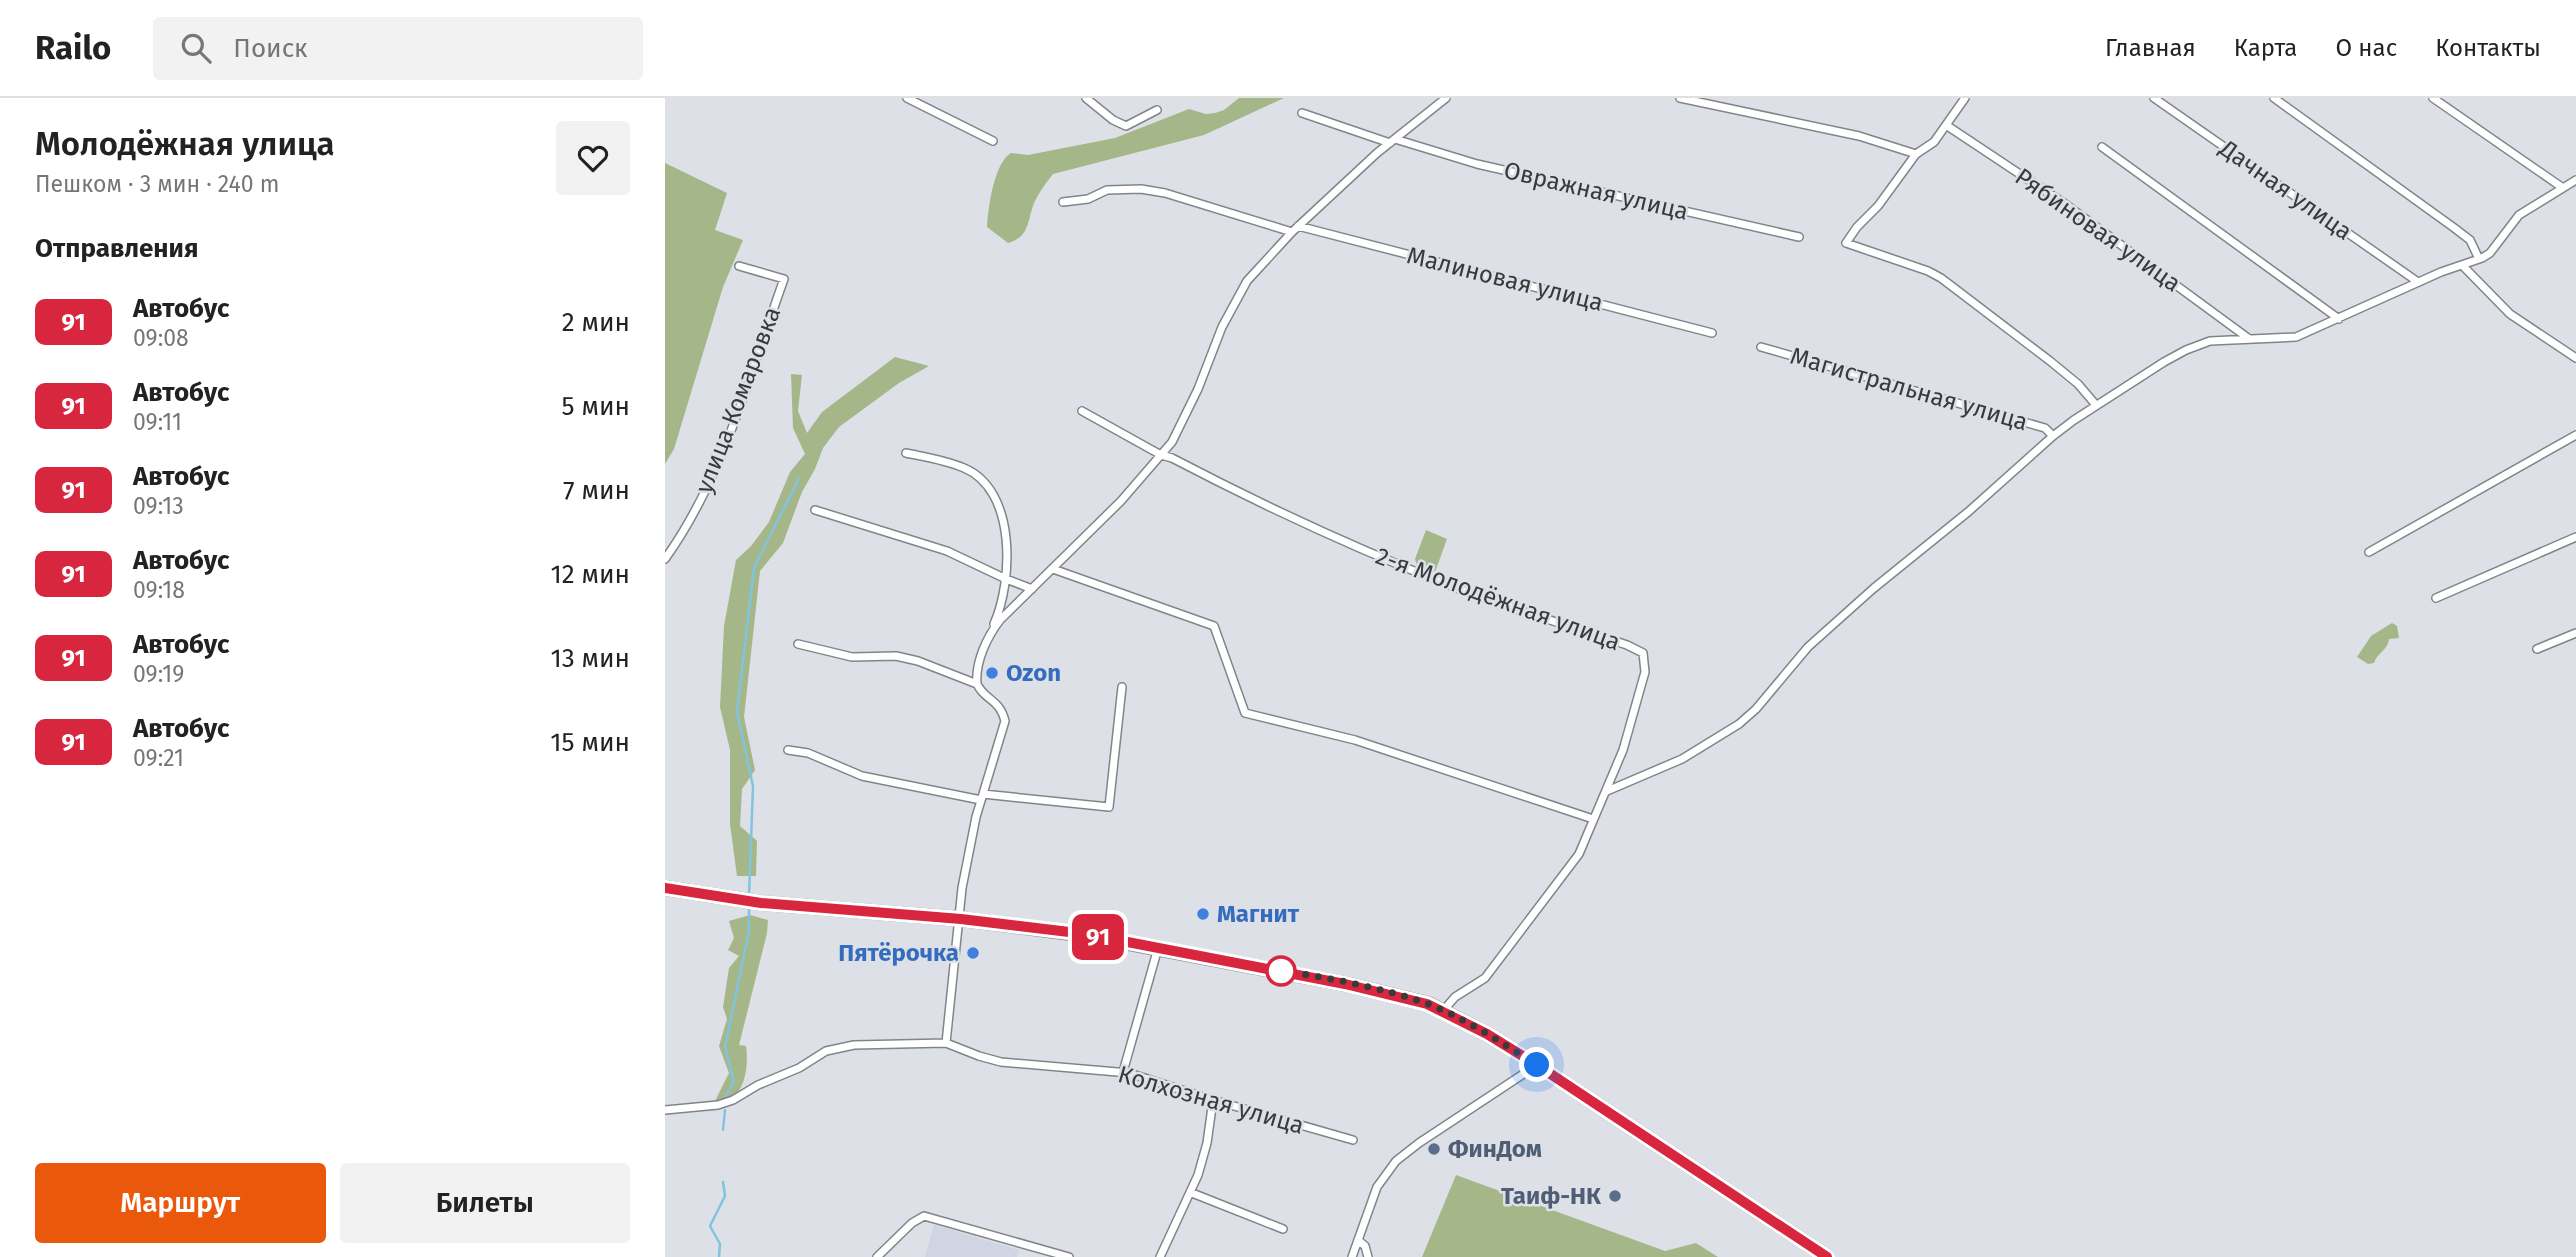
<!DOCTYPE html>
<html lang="ru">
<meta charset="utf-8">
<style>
:root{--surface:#fff;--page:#f2f2f2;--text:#222;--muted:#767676;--line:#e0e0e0;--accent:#ea580c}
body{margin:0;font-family:"Fira Sans",sans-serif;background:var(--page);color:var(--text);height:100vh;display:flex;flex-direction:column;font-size:26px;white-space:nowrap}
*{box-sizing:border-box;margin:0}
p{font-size:23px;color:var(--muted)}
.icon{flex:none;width:38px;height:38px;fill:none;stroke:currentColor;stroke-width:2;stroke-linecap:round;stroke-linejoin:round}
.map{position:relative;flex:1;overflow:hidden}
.drawer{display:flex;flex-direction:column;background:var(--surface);width:665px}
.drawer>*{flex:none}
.badge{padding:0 14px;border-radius:10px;font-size:24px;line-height:46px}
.you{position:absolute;width:35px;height:35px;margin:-18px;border:5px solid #fff;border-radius:50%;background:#1a73e8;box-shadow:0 0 0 10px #1a73e833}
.map>.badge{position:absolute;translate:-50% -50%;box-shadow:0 0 0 4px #fff}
h2{padding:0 35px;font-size:26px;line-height:63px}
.round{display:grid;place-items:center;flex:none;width:74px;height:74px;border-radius:7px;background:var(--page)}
.summary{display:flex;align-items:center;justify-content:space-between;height:119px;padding:0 35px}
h1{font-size:33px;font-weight:600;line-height:52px}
.primary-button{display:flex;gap:14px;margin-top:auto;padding:14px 35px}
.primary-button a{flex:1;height:80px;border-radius:7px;background:var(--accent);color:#fff;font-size:28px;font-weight:600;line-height:80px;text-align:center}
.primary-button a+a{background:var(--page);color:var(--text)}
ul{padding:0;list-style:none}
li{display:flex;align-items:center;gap:21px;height:84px;padding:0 35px}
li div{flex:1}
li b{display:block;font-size:26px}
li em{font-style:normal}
li .badge{min-width:77px;font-weight:700;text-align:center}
header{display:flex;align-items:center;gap:42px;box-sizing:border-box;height:98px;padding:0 35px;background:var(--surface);border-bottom:2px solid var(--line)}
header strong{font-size:33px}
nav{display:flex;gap:38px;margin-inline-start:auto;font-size:24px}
.search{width:490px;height:63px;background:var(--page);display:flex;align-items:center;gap:18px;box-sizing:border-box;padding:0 24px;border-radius:7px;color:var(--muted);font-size:26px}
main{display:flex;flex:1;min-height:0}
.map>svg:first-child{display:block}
.built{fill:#cfd5e2}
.green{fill:#a5b689}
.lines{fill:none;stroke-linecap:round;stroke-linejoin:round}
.stream{stroke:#80c4dd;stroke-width:2.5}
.street-casing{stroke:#82848a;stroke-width:10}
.primary-casing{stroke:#82848a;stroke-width:16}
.street{stroke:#fff;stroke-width:7}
.primary{stroke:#fff;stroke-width:12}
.line-casing{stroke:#fff;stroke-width:16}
.line{stroke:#d7263d;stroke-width:10}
.walk{stroke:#393a3c;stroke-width:7;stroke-dasharray:0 12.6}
.shop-dot{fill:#3f7fe0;stroke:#dde0e7;stroke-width:2.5}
.stop-dot{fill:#fff;stroke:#d7263d;stroke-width:3.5}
.service-dot{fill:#5c6f8a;stroke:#dde0e7;stroke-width:2.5}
.labels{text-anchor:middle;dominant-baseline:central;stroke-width:5;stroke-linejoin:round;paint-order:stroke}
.street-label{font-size:24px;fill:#393a3c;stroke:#dde0e7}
.shop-label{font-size:24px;font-weight:bold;fill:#366cbe;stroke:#dde0e7;text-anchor:start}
.service-label{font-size:24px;font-weight:bold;fill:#4e5e75;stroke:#dde0e7;text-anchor:start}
</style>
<header>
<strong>Railo</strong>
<div class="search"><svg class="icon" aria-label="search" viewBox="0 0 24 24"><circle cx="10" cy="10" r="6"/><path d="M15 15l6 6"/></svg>Поиск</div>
<nav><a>Главная</a><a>Карта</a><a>О нас</a><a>Контакты</a></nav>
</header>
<main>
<section class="drawer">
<div class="summary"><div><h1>Молодёжная улица</h1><p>Пешком · 3 мин · 240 m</p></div><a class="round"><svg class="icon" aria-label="heart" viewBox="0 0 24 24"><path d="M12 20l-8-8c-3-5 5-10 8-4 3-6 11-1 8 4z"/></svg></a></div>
<h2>Отправления</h2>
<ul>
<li><span class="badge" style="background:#d7263d;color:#fff">91</span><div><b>Автобус</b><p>09:08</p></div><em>2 мин</em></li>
<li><span class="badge" style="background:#d7263d;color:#fff">91</span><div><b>Автобус</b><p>09:11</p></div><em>5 мин</em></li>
<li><span class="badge" style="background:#d7263d;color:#fff">91</span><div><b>Автобус</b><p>09:13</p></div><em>7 мин</em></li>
<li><span class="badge" style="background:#d7263d;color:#fff">91</span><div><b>Автобус</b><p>09:18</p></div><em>12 мин</em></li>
<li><span class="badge" style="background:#d7263d;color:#fff">91</span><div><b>Автобус</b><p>09:19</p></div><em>13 мин</em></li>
<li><span class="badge" style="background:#d7263d;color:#fff">91</span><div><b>Автобус</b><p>09:21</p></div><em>15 мин</em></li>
</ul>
<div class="primary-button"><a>Маршрут</a><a>Билеты</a></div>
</section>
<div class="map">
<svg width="1911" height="1159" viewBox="0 0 1911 1159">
<rect width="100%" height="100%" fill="#dde0e7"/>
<path class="built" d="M269 1127 354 1152 352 1159H260Z"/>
<path class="green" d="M574 0H619L539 37 388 76C381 85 374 94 369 105 362 123 365 139 343 145L322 129C323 110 329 65 346 55L363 57 450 40 524 11 541 16 550 15 559 12Z
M0 65 62 95 50 132 78 142 58 189 9 351 0 366Z
M230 259 264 268 234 285 174 329 158 350 150 371 137 394 118 445 95 473 79 619 90 672 77 691 75 728 92 743 91 778H72L65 726V652L55 609 59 528 71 462 86 448 104 424 125 374 140 356 128 330 126 276 137 277 133 313 142 335 157 314Z
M761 432 782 441 770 474 752 467 750 461Z
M1727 525 1732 528 1734 540 1724 541C1723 552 1712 555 1709 565L1703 566 1692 559 1706 538Z
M85 817 103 822 102 835 74 947 81 948C83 961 82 984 72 995 67 1001 57 1001 50 1003L64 975 54 948 62 921 58 909 64 870 74 858 63 852 69 840 64 823Z
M791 1077 1000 1153 1031 1145 1053 1159H757Z"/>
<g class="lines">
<path class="stream" d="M84 798 88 688 72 614 89 469 134 381
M61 998 69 984 60 949 84 833V808
M58 1032 60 1012
M54 1159 55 1146 45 1128 60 1098 58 1084"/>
<g class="street-casing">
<path id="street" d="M242 0 328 43
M421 0 448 22 461 28 492 12
M1015 0 1194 38 1251 56
M1300 0 1269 44 1251 56 1213 108 1192 129 1181 145 1263 173 1276 180 1385 263 1413 286 1431 307
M1489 0 1753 184
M1609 0 1788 129 1805 142 1814 161
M1768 0 1898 90
M637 15 725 45
M1281 27 1403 108 1583 240
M730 41 812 66 1134 139
M1437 49 1674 221
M398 104 423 101 442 92 476 91 500 95 627 134
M633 128 1047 235
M1797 167 1845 216 1911 260
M1096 249 1380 330 1388 338
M417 313 496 357 507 360C597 407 689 450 784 487 842 510 903 527 962 547L978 555 980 574 958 652 914 756 820 880 790 899 778 913
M241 355C260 359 281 362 299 370 352 392 348 483 329 526
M150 412 282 453 341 481 367 491
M1704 454 1911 337
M0 461C59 379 85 275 119 181L74 168
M388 471 549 528 580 615 690 642 928 721
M1771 500 1911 439
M133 546 187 559 231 558 253 563 312 586C320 603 334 600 340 623L311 719 297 790 281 945
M1872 551 1911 535
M312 586C310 564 322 539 335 522L456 403 507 344 533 291 557 229 582 183 627 134 712 55 781 0
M123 652 143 655 197 678 316 702
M942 693 1017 661 1074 626 1091 611 1143 549 1209 490 1303 414 1388 338 1409 322 1499 264 1521 252 1545 243 1631 239 1776 174 1817 160 1825 155 1854 117 1911 82
M318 696 444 709 457 589
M458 974 493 850
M0 1012 53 1007 68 1002 93 987 134 970 161 953 189 947 281 945 314 958 336 964 464 975 548 1002 688 1042
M527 1095 618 1131
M693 1142 700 1148 703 1159
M212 1159 247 1125 259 1118 404 1159
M495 1159 533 1077 542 1045 548 1002
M687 1159 712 1089 731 1063 754 1045 872 967"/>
</g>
<g class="primary-casing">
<path id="primary" d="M0 790 96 805 296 821 421 837 680 886 763 906 822 936 872 967 1162 1159"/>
</g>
<use href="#street" class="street"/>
<use href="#primary" class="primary"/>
</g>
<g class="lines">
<g class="line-casing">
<path id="line" d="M0 790 96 805 296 821 421 836 680 886 762 906 822 936 872 967 1162 1159"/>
</g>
<use href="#line" class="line"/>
<path class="walk" d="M616 873C656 878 723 891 763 906 802 921 837 945 872 967"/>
</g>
<g class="shop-dot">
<circle cx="327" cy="575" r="7"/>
<circle cx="538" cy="816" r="7"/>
<circle cx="308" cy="855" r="7"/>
</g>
<circle class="stop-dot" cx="616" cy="873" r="14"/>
<g class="service-dot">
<circle cx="769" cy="1051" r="7"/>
<circle cx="950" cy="1098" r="7"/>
</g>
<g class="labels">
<g class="street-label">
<text transform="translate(1621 92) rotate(35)">Дачная улица</text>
<text transform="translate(931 93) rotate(13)">Овражная улица</text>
<text transform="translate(1433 132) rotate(35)">Рябиновая улица</text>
<text transform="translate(840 181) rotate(14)">Малиновая улица</text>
<text transform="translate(1244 291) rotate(16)">Магистральная улица</text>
<text transform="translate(73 302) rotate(-69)">улица Комаровка</text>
<text transform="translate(833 501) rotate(20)">2-я Молодёжная улица</text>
<text transform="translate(546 1002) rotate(16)">Колхозная улица</text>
</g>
<g class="shop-label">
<text x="341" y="575">Ozon</text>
<text x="552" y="816">Магнит</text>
<text x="294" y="855" text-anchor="end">Пятёрочка</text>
</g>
<g class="service-label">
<text x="783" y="1051">ФинДом</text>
<text x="936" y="1098" text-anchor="end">Таиф-НК</text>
</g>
</g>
</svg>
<div class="you" style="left:872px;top:967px"></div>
<b class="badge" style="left:433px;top:839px;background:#d7263d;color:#fff">91</b>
</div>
</main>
